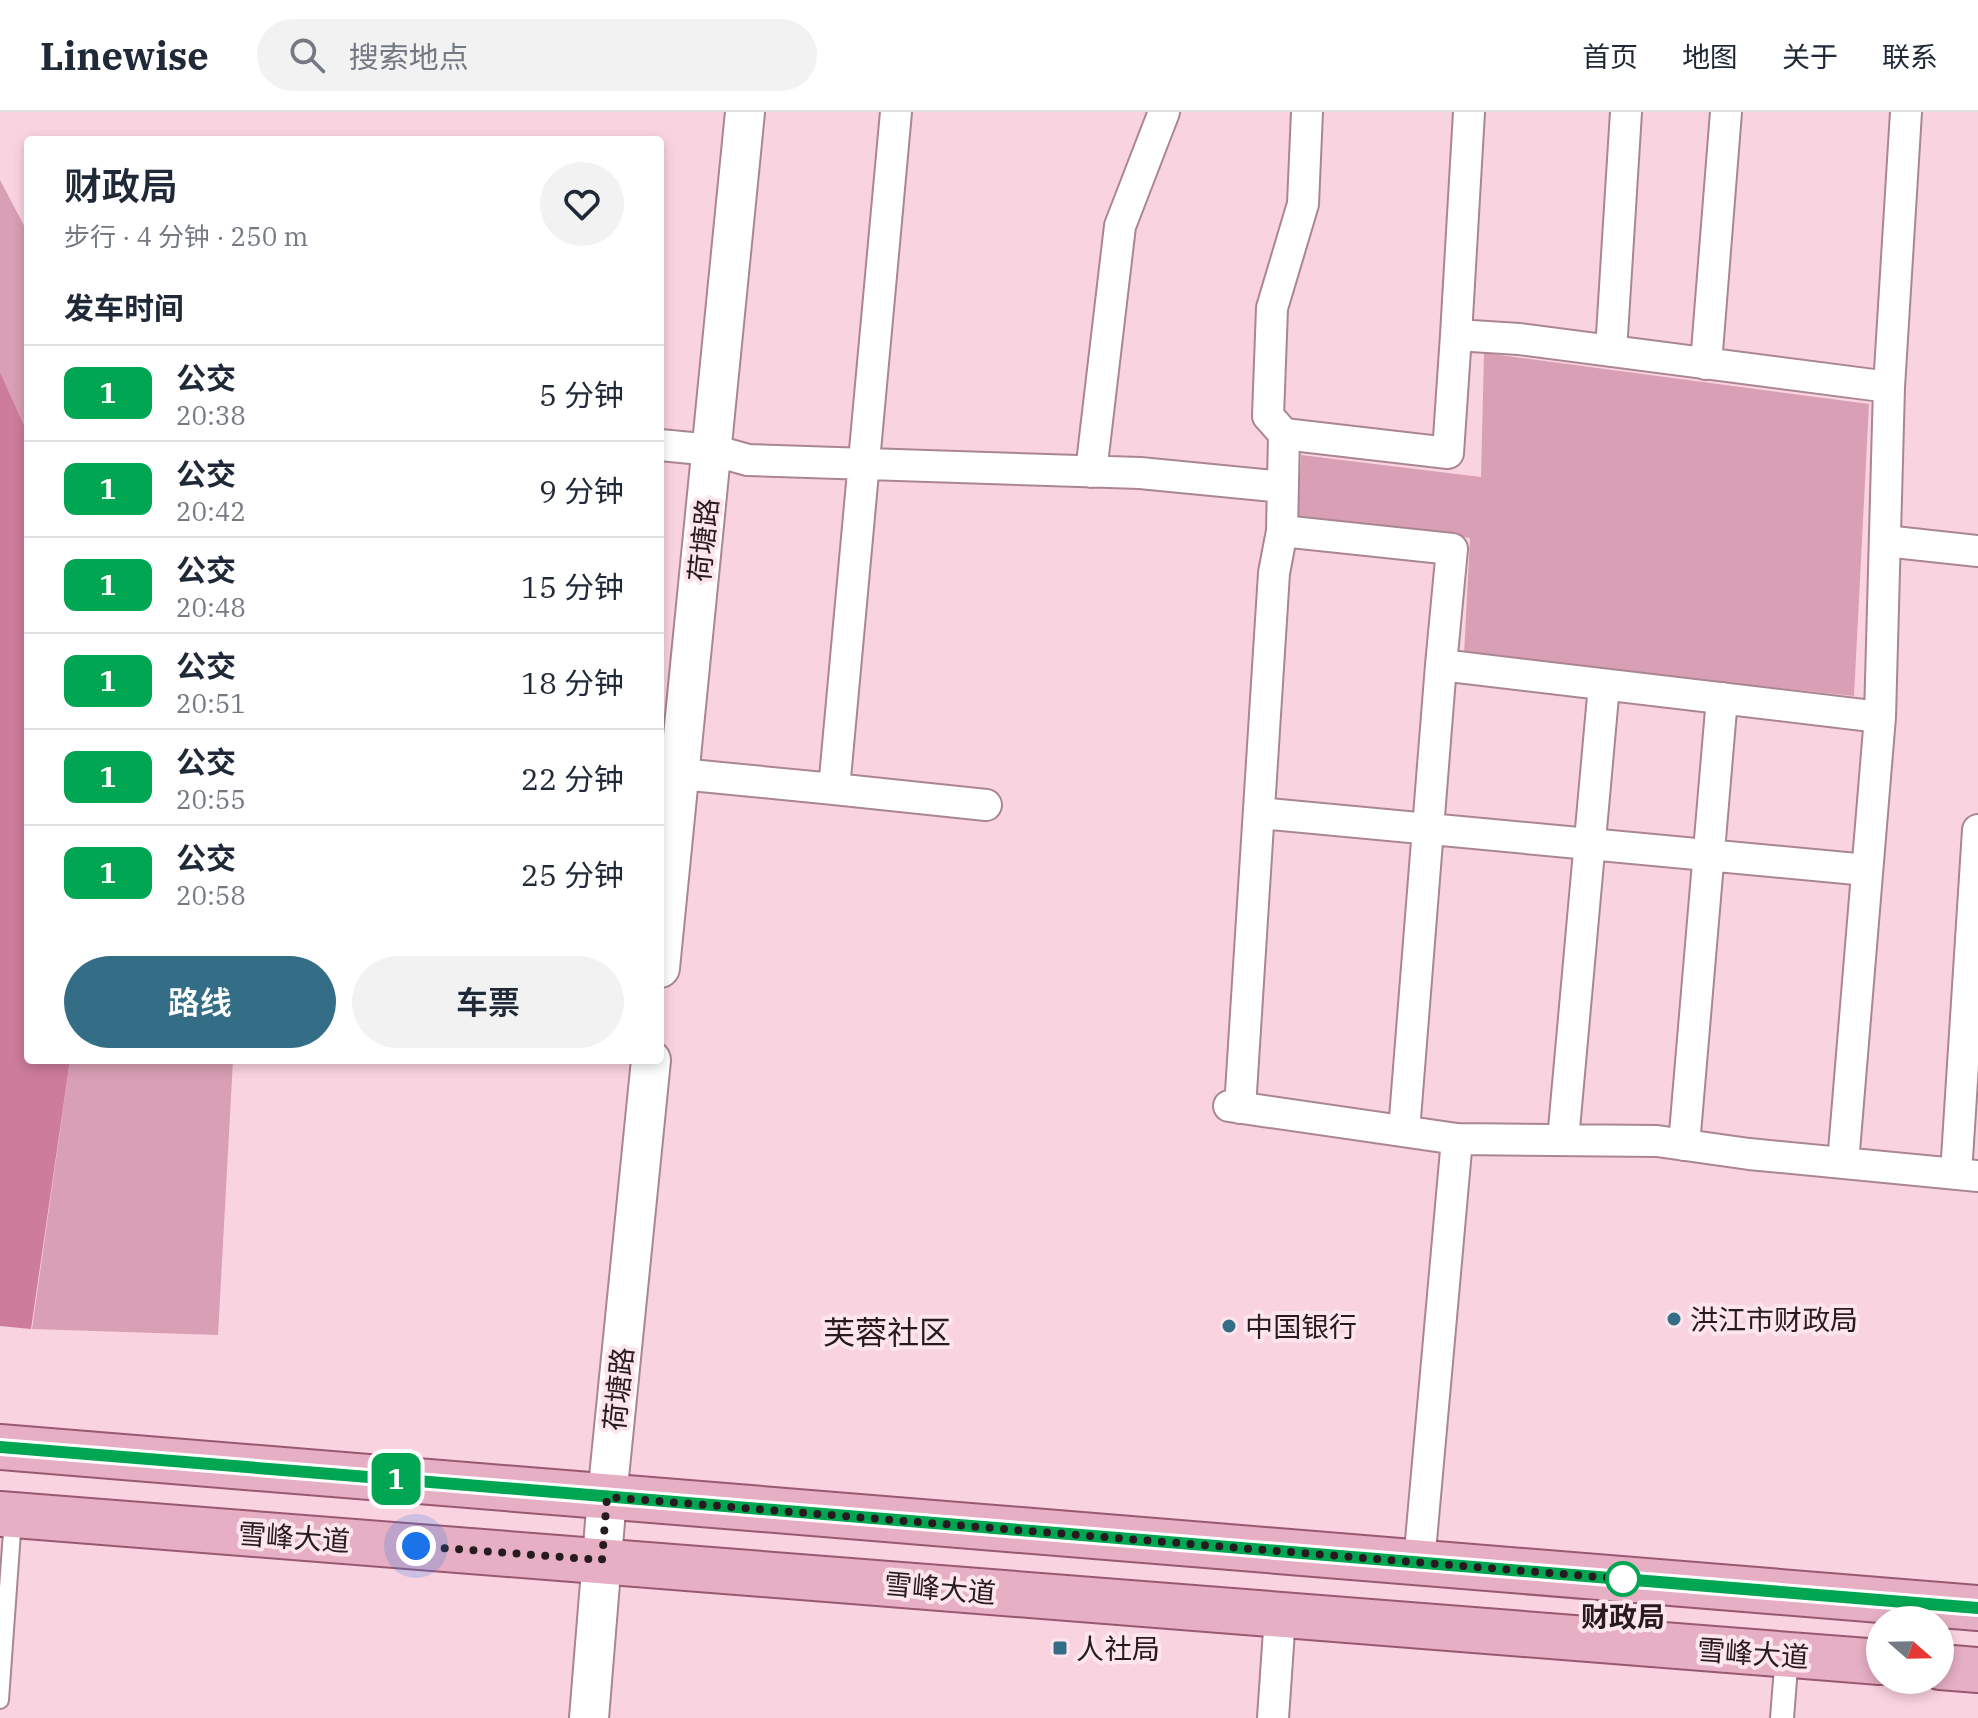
<!DOCTYPE html>
<html lang="zh">
<meta charset="utf-8">
<style>
:root{--surface:#fff;--page:#f2f2f3;--text:#1f2937;--muted:#747a83;--line:#e0e1e3;--accent:#336d86}
body{margin:0;font-family:"IBM Plex Serif","Noto Sans SC",serif;background:var(--page);color:var(--text);height:100vh;display:flex;flex-direction:column;font-size:30px;white-space:nowrap}
*{box-sizing:border-box;margin:0}
p{font-size:26px;color:var(--muted)}
.icon{flex:none;width:44px;height:44px;fill:none;stroke:currentColor;stroke-width:2;stroke-linecap:round;stroke-linejoin:round}
.map{position:relative;flex:1;overflow:hidden}
.panel{position:absolute;left:24px;top:24px;width:640px;height:928px;display:flex;flex-direction:column;background:var(--surface);border-radius:8px;box-shadow:0 4px 12px #0003}
.panel>*{flex:none}
.badge{padding:0 16px;border-radius:12px;font-size:28px;line-height:52px}
.needle{width:52px;rotate:110deg}
.buttons{position:absolute;left:1866px;top:1494px;display:grid;gap:16px}
.buttons a{display:grid;place-items:center;width:88px;height:88px;border-radius:50%;background:var(--surface);box-shadow:0 4px 12px #0003;font-size:40px}
.you{position:absolute;width:40px;height:40px;margin:-20px;border:6px solid #fff;border-radius:50%;background:#1a73e8;box-shadow:0 0 0 12px #1a73e833}
.map>.badge{position:absolute;translate:-50% -50%;box-shadow:0 0 0 4px #fff}
h2{padding:0 40px;font-size:30px;line-height:72px}
.round{display:grid;place-items:center;flex:none;width:84px;height:84px;border-radius:42px;background:var(--page)}
.head{display:flex;align-items:center;justify-content:space-between;height:136px;padding:0 40px}
h1{font-size:38px;font-weight:600;line-height:60px}
.button{display:flex;gap:16px;margin-top:auto;padding:16px 40px}
.button a{flex:1;height:92px;border-radius:48px;background:var(--accent);color:#fff;font-size:32px;font-weight:600;line-height:92px;text-align:center}
.button a+a{background:var(--page);color:var(--text)}
ul{padding:0;list-style:none}
li{display:flex;align-items:center;gap:24px;height:96px;padding:0 40px;border-top:2px solid var(--line)}
li div{flex:1}
li b{display:block;font-size:30px}
li em{font-style:normal}
li .badge{min-width:88px;font-weight:700;text-align:center}
header{display:flex;align-items:center;gap:48px;box-sizing:border-box;height:112px;padding:0 40px;background:var(--surface);border-bottom:2px solid var(--line)}
header strong{font-size:38px}
nav{display:flex;gap:44px;margin-inline-start:auto;font-size:28px}
.search{width:560px;height:72px;background:var(--page);display:flex;align-items:center;gap:20px;box-sizing:border-box;padding:0 28px;border-radius:44px;color:var(--muted);font-size:30px}
.map>svg:first-child{display:block}
.green{fill:#d99fb4}
.water{fill:#cd7c9a}
.lines{fill:none;stroke-linecap:round;stroke-linejoin:round}
.service-casing{stroke:#a98692;stroke-width:20}
.pedestrian-casing{stroke:#a98692;stroke-width:26}
.minor-casing{stroke:#a98692;stroke-width:34}
.tertiary-casing{stroke:#a98692;stroke-width:42}
.primary-casing{stroke:#995871;stroke-width:48}
.service{stroke:#fff;stroke-width:16}
.pedestrian{stroke:#fff;stroke-width:22}
.minor{stroke:#fff;stroke-width:30}
.tertiary{stroke:#fff;stroke-width:38}
.primary{stroke:#e6afc4;stroke-width:44}
.line-casing{stroke:#fff;stroke-width:18}
.line{stroke:#00a651;stroke-width:12}
.walk{stroke:#281b1f;stroke-width:8;stroke-dasharray:0 14.4}
.poi-dot{fill:#336d86;stroke:#fde5ed;stroke-width:3}
.stop-dot{fill:#fff;stroke:#00a651;stroke-width:4}
.labels{text-anchor:middle;dominant-baseline:central;stroke-width:8;stroke-linejoin:round;paint-order:stroke}
.street-label{font-size:28px;fill:#281b1f;stroke:#fde5ed}
.poi-label{font-size:28px;fill:#281b1f;stroke:#fde5ed;text-anchor:start}
.stop-label{font-size:28px;font-weight:bold;fill:#281b1f;stroke:#fde5ed}
.quarter-label{font-size:32px;fill:#281b1f;stroke:#fde5ed}
</style>
<header>
<strong>Linewise</strong>
<div class="search"><svg class="icon" aria-label="search" viewBox="0 0 24 24"><circle cx="10" cy="10" r="6"/><path d="M15 15l6 6"/></svg>搜索地点</div>
<nav><a>首页</a><a>地图</a><a>关于</a><a>联系</a></nav>
</header>
<div class="map">
<svg width="1978" height="1606" viewBox="0 0 1978 1606">
<rect width="100%" height="100%" fill="#fad3e0"/>
<path class="green" d="M0 68 28 121V322L0 260Z
M1484 241 1869 292 1854 584 1464 543 1470 426 1298 406 1301 343 1481 365Z
M70 948H233L218 1223 32 1217Z"/>
<path class="water" d="M0 260 28 322V948H70L31 1217 0 1214Z"/>
<g class="lines">
<g class="service-casing">
<path id="service" d="M0 1588 13 1406"/>
</g>
<g class="pedestrian-casing">
<path id="pedestrian" d="M1782 1606 1787 1543"/>
</g>
<g class="minor-casing">
<path id="minor" d="M1456 223 1519 227 1889 275 1880 605 1441 553 1452 437 1282 419 1284 322 1448 341Z
M1456 223 1469 0
M1611 239 1626 0
M1706 252 1726 0
M1889 275 1906 0
M1284 322 1268 304 1272 196 1303 92 1307 0
M660 333 712 338 748 348 1140 361 1283 375
M1091 360 1120 114 1164 0
M1885 429 1978 439
M660 660 834 677 896 0
M834 677 986 693
M1259 701 1867 758
M1229 994 1457 1027 1657 1029 1749 1042 1978 1064
M1240 996 1274 461 1282 419
M1404 1019 1441 553
M1563 1028 1604 573
M1684 1033 1722 586
M1843 1051 1880 605
M1956 1062 1978 718
M1419 1451 1457 1027
M1273 1606 1280 1504"/>
</g>
<g class="tertiary-casing">
<path id="tertiary" d="M660 856 745 0
M589 1606 607 1385 651 948"/>
</g>
<g class="primary-casing">
<path id="primary" d="M0 1335 1978 1496
M0 1402 1880 1550
M1940 1555 1978 1558"/>
</g>
<use href="#service" class="service"/>
<use href="#pedestrian" class="pedestrian"/>
<use href="#minor" class="minor"/>
<use href="#tertiary" class="tertiary"/>
<use href="#primary" class="primary"/>
</g>
<g class="lines">
<g class="line-casing">
<path id="line" d="M0 1335 1978 1496"/>
</g>
<use href="#line" class="line"/>
<path class="walk" d="M416 1434 602 1448 607 1385 1637 1468 1623 1467"/>
</g>
<g class="poi-dot">
<circle cx="1674" cy="1207" r="8"/>
<circle cx="1229" cy="1214" r="8"/>
<rect x="1052" y="1528" width="16" height="16" rx="4"/>
</g>
<circle class="stop-dot" cx="1623" cy="1467" r="16"/>
<g class="labels">
<g class="street-label">
<text transform="translate(703 428) rotate(-84)">荷塘路</text>
<text transform="translate(618 1277) rotate(-84)">荷塘路</text>
<text transform="translate(294 1425) rotate(4)">雪峰大道</text>
<text transform="translate(940 1476) rotate(5)">雪峰大道</text>
<text transform="translate(1753 1541) rotate(4)">雪峰大道</text>
</g>
<g class="poi-label">
<text x="1690" y="1207">洪江市财政局</text>
<text x="1245" y="1214">中国银行</text>
<text x="1076" y="1536">人社局</text>
</g>
<g class="stop-label">
<text x="1623" y="1504">财政局</text>
</g>
<g class="quarter-label">
<text x="887" y="1220">芙蓉社区</text>
</g>
</g>
</svg>
<div class="buttons">
<a><svg class="needle" viewBox="-14 -14 28 28"><path d="M0-13l5 13h-10z" fill="#e53935"/><path d="M0 13l5-13h-10z" fill="#747a83"/></svg></a>
</div>
<div class="you" style="left:416px;top:1434px"></div>
<b class="badge" style="left:396px;top:1367px;background:#00a651;color:#fff">1</b>
<section class="panel">
<div class="head"><div><h1>财政局</h1><p>步行 · 4 分钟 · 250 m</p></div><a class="round"><svg class="icon" aria-label="heart" viewBox="0 0 24 24"><path d="M12 20l-8-8c-3-5 5-10 8-4 3-6 11-1 8 4z"/></svg></a></div>
<h2>发车时间</h2>
<ul>
<li><span class="badge" style="background:#00a651;color:#fff">1</span><div><b>公交</b><p>20:38</p></div><em>5 分钟</em></li>
<li><span class="badge" style="background:#00a651;color:#fff">1</span><div><b>公交</b><p>20:42</p></div><em>9 分钟</em></li>
<li><span class="badge" style="background:#00a651;color:#fff">1</span><div><b>公交</b><p>20:48</p></div><em>15 分钟</em></li>
<li><span class="badge" style="background:#00a651;color:#fff">1</span><div><b>公交</b><p>20:51</p></div><em>18 分钟</em></li>
<li><span class="badge" style="background:#00a651;color:#fff">1</span><div><b>公交</b><p>20:55</p></div><em>22 分钟</em></li>
<li><span class="badge" style="background:#00a651;color:#fff">1</span><div><b>公交</b><p>20:58</p></div><em>25 分钟</em></li>
</ul>
<div class="button"><a>路线</a><a>车票</a></div>
</section>
</div>
